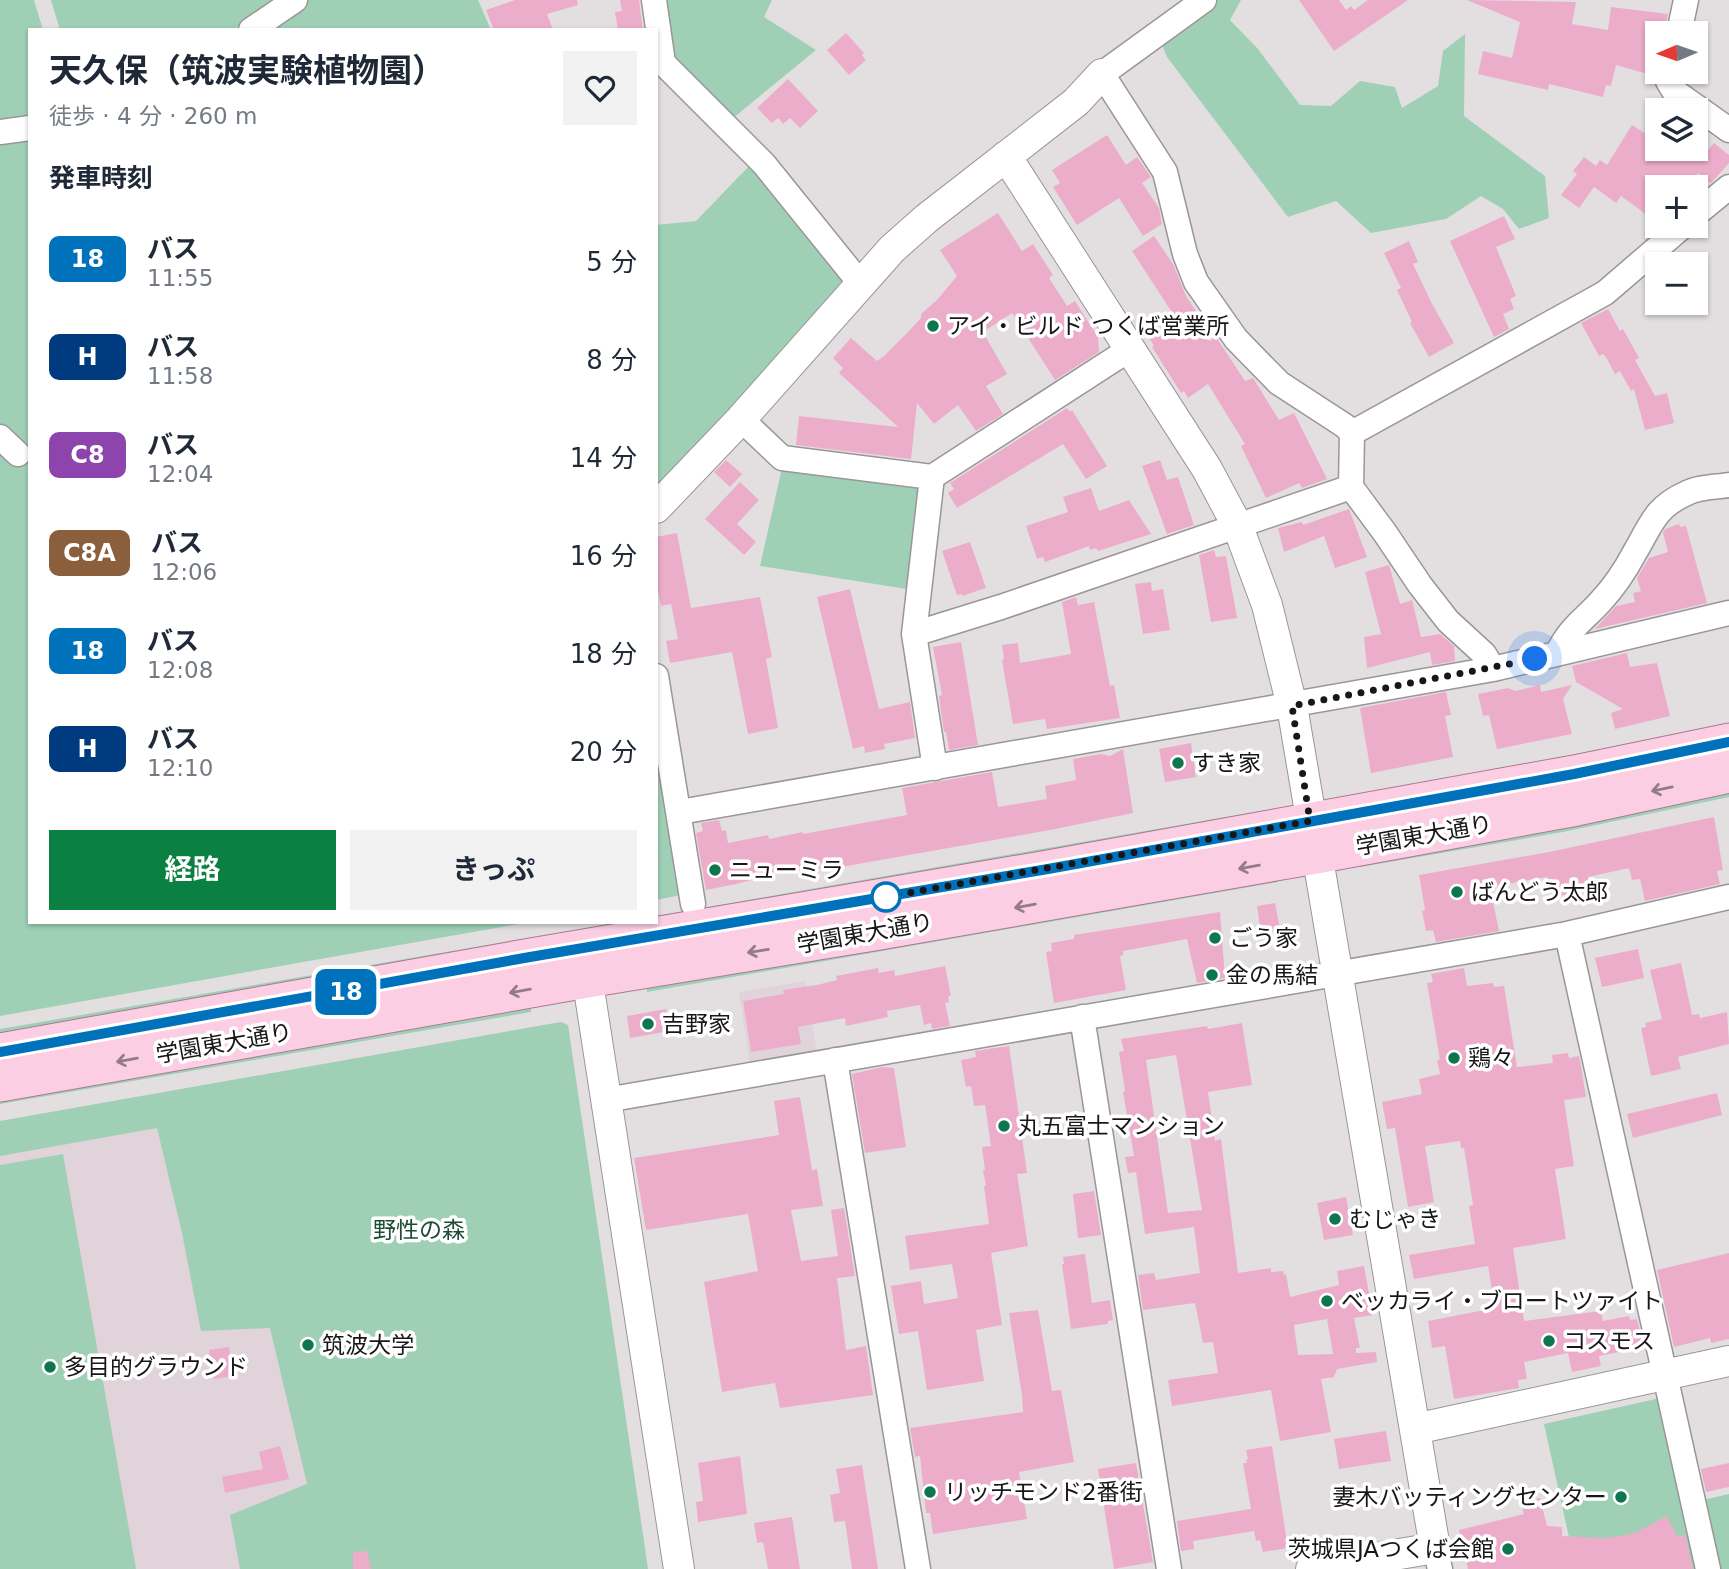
<!DOCTYPE html>
<html lang="ja">
<meta charset="utf-8">
<style>
:root{--surface:#fff;--page:#f2f2f3;--text:#1f2937;--muted:#747a83;--accent:#0b8043}
body{margin:0;font-family:"DejaVu Sans","Noto Sans JP",sans-serif;background:var(--page);color:var(--text);height:100vh;display:flex;flex-direction:column;font-size:26px;white-space:nowrap}
*{box-sizing:border-box;margin:0}
p{font-size:23px;color:var(--muted)}
.icon{flex:none;width:38px;height:38px;fill:none;stroke:currentColor;stroke-width:2;stroke-linecap:round;stroke-linejoin:round}
.map{position:relative;flex:1;overflow:hidden}
.sheet{position:absolute;left:28px;top:28px;width:630px;height:896px;display:flex;flex-direction:column;background:var(--surface);border-radius:0px;box-shadow:0 2px 5px #0004}
.sheet>*{flex:none}
.badge{padding:0 14px;border-radius:10px;font-size:24px;line-height:46px}
.needle{width:46px;rotate:268deg}
.fabs{position:absolute;left:1645px;top:21px;display:grid;gap:14px}
.fabs a{display:grid;place-items:center;width:63px;height:63px;border-radius:0px;background:var(--surface);box-shadow:0 2px 5px #0004;font-size:35px}
.you{position:absolute;width:35px;height:35px;margin:-18px;border:5px solid #fff;border-radius:50%;background:#1a73e8;box-shadow:0 0 0 10px #1a73e833}
.map>.badge{position:absolute;translate:-50% -50%;box-shadow:0 0 0 4px #fff}
h2{padding:0 21px;font-size:26px;line-height:63px}
.round{display:grid;place-items:center;flex:none;width:74px;height:74px;border-radius:0px;background:var(--page)}
.overview{display:flex;align-items:center;justify-content:space-between;height:119px;padding:0 21px}
h1{font-size:33px;font-weight:700;line-height:52px}
.cta{display:flex;gap:14px;margin-top:auto;padding:14px 21px}
.cta a{flex:1;height:80px;border-radius:0px;background:var(--accent);color:#fff;font-size:28px;font-weight:700;line-height:80px;text-align:center}
.cta a+a{background:var(--page);color:var(--text)}
ul{padding:0;list-style:none}
li{display:flex;align-items:center;gap:21px;height:98px;padding:0 21px}
li div{flex:1}
li b{display:block;font-size:26px}
li em{font-style:normal}
li .badge{min-width:77px;font-weight:700;text-align:center}
.map>svg:first-child{display:block}
.built{fill:#e0d3d9}
.green{fill:#9fd0b6}
.building{fill:#ecadcb;fill-rule:evenodd}
.lines{fill:none;stroke-linecap:round;stroke-linejoin:round}
.minor-casing{stroke:#9a9698;stroke-width:27}
.tertiary-casing{stroke:#9a9698;stroke-width:32}
.primary-casing{stroke:#aa7991;stroke-width:39}
.minor{stroke:#fff;stroke-width:24}
.tertiary{stroke:#fff;stroke-width:30}
.primary{stroke:#fbcee4;stroke-width:37}
.oneway{stroke:#957b88}
.line-casing{stroke:#fff;stroke-width:16}
.line{stroke:#0072bc;stroke-width:10}
.walk{stroke:#181617;stroke-width:7;stroke-dasharray:0 12.6}
.poi-dot{fill:#0d764f;stroke:#fff;stroke-width:2.5}
.stop-dot{fill:#fff;stroke:#0072bc;stroke-width:3.5}
.labels{text-anchor:middle;dominant-baseline:central;stroke-width:7;stroke-linejoin:round;paint-order:stroke}
.poi-label{font-size:23px;fill:#181617;stroke:#fff;text-anchor:start}
.street-label{font-size:23px;fill:#181617;stroke:#fff}
.park-label{font-size:23px;fill:#1b4d36;stroke:#fff}
</style>
<div class="map">
<svg width="1729" height="1569" viewBox="0 0 1729 1569">
<rect width="100%" height="100%" fill="#e3dfe1"/>
<path class="built" d="M805 981 817 1053 750 1064 739 992Z
M561 1022 568 1025 648 1569H0V1121Z"/>
<path class="green" d="M0 0H34L43 30H30V119L0 123Z
M51 0H278L233 30H60Z
M309 0H478L491 30H263Z
M658 0H772L764 17 816 50 732 119 668 60Z
M1218 0H1241L1230 20 1258 49 1300 105 1331 106 1360 81 1395 87 1402 108 1438 86 1443 51 1465 34 1464 116 1545 176 1549 218 1519 229 1503 209 1481 196 1446 219 1371 233 1336 201 1288 217 1167 57 1160 40Z
M30 137V922H529L0 1016V141Z
M751 164 845 283 656 490V225L696 221Z
M782 468 914 482 921 491 907 589 760 566Z
M656 744 681 895 656 900Z
M1729 788V797L1563 832 1360 867 1359 859Z
M1266 810 1267 819 656 922V916Z
M1277 873 1278 882 647 992 646 983Z
M521 939 522 948 0 1039V1029Z
M531 1003V1012L0 1104V1095Z
M561 1022 568 1025 648 1569H240L230 1515 307 1484 270 1328 201 1331 182 1233 157 1128 0 1156V1121Z
M63 1154 136 1569H0V1165Z
M1660 1398 1698 1569H1576L1544 1424Z
M1729 1494V1569H1718L1703 1500Z"/>
<path class="building" d="M515 0H577L578 5 547 14 553 30H494L486 10Z
M620 0H639L643 30H618L615 12 622 11Z
M1299 0H1339L1346 10 1351 6 1354 10 1368 0H1408L1334 51Z
M1467 0 1576 2 1572 24 1608 30 1611 7 1668 14 1664 31 1657 30V62L1655 71 1652 70 1651 75 1616 65 1611 86 1606 85 1603 97 1549 84 1548 90 1478 74 1483 51 1512 58 1520 22Z
M846 33 864 53 862 55 866 60 849 75 827 50Z
M788 79 818 111 800 128 790 118 783 124 778 118 772 123 757 108Z
M1632 125 1657 141V149H1696V141L1708 150 1714 143 1729 155V163L1711 183 1698 173 1688 187H1657V210L1651 218 1621 196 1616 203 1594 187 1579 208 1561 195 1577 174 1573 171 1584 157 1596 166 1600 160 1607 165Z
M1107 135 1126 165 1137 157 1151 177 1142 183 1159 208 1162 224 1143 236 1119 198 1077 225 1053 187 1060 183 1052 170Z
M998 213 1022 251 1033 244 1053 275 1049 278 1067 306 1075 301 1098 337 1099 352 1055 380 1012 313 983 332 1007 374 986 386 1003 414 976 431 958 405 934 424 917 403 911 459 796 445 799 416 898 427 839 373 843 368 833 358 851 338 877 361 884 356 906 334 921 318V314L937 300 957 276 940 250Z
M1504 216 1515 239 1496 247 1516 296 1510 299 1514 309 1503 314 1509 329 1494 337 1450 241Z
M1154 236 1173 264 1186 296 1196 311 1191 314 1210 341 1216 337 1245 381 1253 378 1279 420 1294 413 1327 479 1302 488 1299 483 1266 498 1241 446 1245 444 1208 384 1188 398 1184 391 1181 393 1152 347 1154 346 1148 336 1173 319 1171 316 1173 314 1132 251Z
M1409 241 1418 262 1413 264 1431 302 1454 343 1429 357 1410 323 1412 322 1397 290 1401 288 1384 253Z
M1608 309 1620 331 1623 329 1639 358 1635 360 1655 396 1667 393 1674 423 1645 430 1634 389 1631 391 1620 371 1615 374 1606 357 1603 354 1599 356 1581 323Z
M1067 408 1070 412 1072 410 1107 466 1086 479 1063 444 957 508 948 493 954 489 950 483Z
M726 460 742 474 730 487 714 472Z
M1160 460 1167 480 1178 477 1194 525 1167 534 1142 466Z
M740 482 759 500 737 524 756 542 744 555 705 519Z
M1091 488 1099 511 1129 500 1151 534 1098 551 1096 548 1090 550 1089 546 1045 562 1043 557 1037 559 1026 526 1068 512 1063 497Z
M1349 509 1367 557 1335 568 1324 536 1284 552 1278 528 1302 522 1303 525Z
M1679 524 1680 527 1686 526 1707 603 1595 629 1616 606 1635 602 1633 593 1641 591 1637 578 1649 558 1668 552 1663 533 1665 529Z
M677 533 691 608 760 597 772 657 766 659 778 728 748 734 732 652 670 663 666 641 678 639 671 604 661 606 656 579V537Z
M970 542 986 588 962 596V594L957 595 942 551Z
M1214 550 1216 557 1226 556 1237 618 1211 622 1199 555Z
M1389 565 1400 604 1412 600 1421 637 1440 634 1454 646 1455 661 1432 665 1430 652 1367 668 1364 637 1381 634 1365 572Z
M1151 582 1152 591 1163 589 1170 630 1143 634 1135 584Z
M850 589 879 709 910 702 915 738 884 744 885 749 865 753 864 746 853 749 817 597Z
M1076 597 1078 605 1094 602 1110 686 1114 685 1120 718 1047 729 1045 719 1013 724 1002 660 1004 659 1002 645 1018 643 1020 663 1071 654 1062 602Z
M961 642 978 745 949 750 946 732H944L939 696 942 695 933 647Z
M1627 653 1630 667 1657 663 1670 716 1615 729 1611 713 1623 709 1576 682 1572 666Z
M1540 685 1541 692 1572 685 1563 699 1572 734 1497 749 1489 715 1483 716 1478 694 1508 688 1516 691Z
M1446 692 1451 715 1445 716 1453 757 1371 773 1360 708Z
M1191 743 1196 777 1165 782 1159 749Z
M1123 749 1133 813 1050 830 824 870 814 868 788 874 787 870 755 876 756 879 736 884 706 890 696 833 703 831 701 823 719 820 722 831 726 830 728 843 768 835 769 839 803 832V834L907 815 902 788 992 772 998 807 1047 799 1045 786 1076 780 1073 759 1101 754 1110 756Z
M1714 817 1723 870 1717 871 1720 884 1645 901 1640 879 1632 880 1629 868 1588 877 1589 890 1553 897 1547 877 1490 887 1499 931 1436 942 1433 930 1426 931 1422 911 1425 910 1419 875 1549 852Z
M1275 903 1280 929 1261 933 1257 906Z
M1220 912 1225 978 1197 983 1187 939 1123 951V955L1120 956 1126 990 1054 1003 1046 952 1052 951 1051 943 1074 939V935Z
M1638 949 1644 978 1602 987 1595 958Z
M1681 963 1692 1015 1699 1014 1700 1018 1727 1012 1729 1044 1678 1057 1681 1069 1651 1076 1641 1028 1646 1027 1645 1023 1662 1019 1650 970Z
M945 966 951 996H948L949 1002 945 1003 950 1026 932 1029 931 1023 924 1025 920 1005 887 1011 888 1017 846 1026 845 1018 798 1027 801 1044 751 1052 743 1001 784 994 783 990 817 985 837 980 836 976 878 968 879 973 894 970 895 976Z
M1464 968 1467 986 1493 983 1494 987 1504 986 1517 1067 1553 1063 1552 1055 1568 1053 1569 1058 1579 1056 1582 1072 1586 1097 1564 1100 1574 1166 1555 1169 1566 1239 1513 1248 1524 1321 1601 1311 1603 1321 1629 1316 1630 1320 1637 1319 1644 1347 1599 1356 1601 1366 1572 1372 1568 1353 1524 1362 1527 1379 1518 1380 1519 1388 1454 1399 1445 1346 1432 1348 1428 1321 1495 1308 1488 1266 1414 1279 1409 1255 1475 1244 1469 1206 1473 1205 1464 1148H1461L1460 1141 1425 1146 1434 1202 1408 1207 1395 1128 1387 1129 1382 1102 1422 1094 1419 1079 1440 1074 1437 1060H1440L1427 983 1433 982 1431 974Z
M666 1009 670 1031 630 1038 627 1016Z
M1242 1023 1252 1085 1208 1092 1215 1141 1221 1139 1238 1273 1271 1268V1272L1283 1271 1284 1275 1286 1274 1290 1297 1339 1285 1337 1271 1364 1266 1373 1315 1354 1318 1360 1348H1356V1353L1376 1352 1377 1362 1337 1369 1334 1377 1321 1379 1331 1432 1280 1441 1271 1390 1172 1406 1168 1380 1218 1373 1213 1342 1203 1343 1195 1303 1143 1310 1138 1275 1154 1273 1156 1280 1200 1273 1194 1227 1145 1234 1136 1172 1128 1173 1125 1157 1134 1156 1123 1092 1125 1091 1119 1052 1124 1051 1121 1039 1207 1026 1208 1029ZM1176 1055 1202 1210 1168 1213 1146 1060ZM1327 1319 1333 1354 1298 1355 1294 1325Z
M1009 1046 1027 1173 1017 1174 1028 1246 991 1253 1002 1325 976 1330 984 1381 927 1390 918 1331 899 1334 891 1286 921 1281 924 1304 958 1298 952 1264 910 1270 905 1236 989 1224 984 1186H986L983 1171 985 1170 982 1147 991 1146 985 1105 974 1106 971 1086 966 1087 961 1060 976 1057 975 1051Z
M882 1067 894 1068 906 1147 865 1153 852 1074Z
M1717 1093 1722 1115 1633 1138 1627 1114Z
M800 1097 812 1170 817 1169 823 1206 791 1210 801 1261 838 1256 831 1210 844 1208 855 1276 837 1278 846 1350 866 1346 873 1395 780 1408 775 1383 722 1392 704 1282 758 1271 748 1214 646 1230 634 1158 779 1135 774 1101Z
M1094 1191 1101 1235 1078 1238 1073 1194Z
M1346 1197 1353 1235 1324 1240 1317 1203Z
M1729 1253V1339L1711 1343 1710 1338 1674 1347 1657 1270Z
M1085 1254 1092 1303 1110 1300 1113 1320 1108 1321V1324L1071 1329 1062 1264H1064L1063 1257Z
M1038 1310 1052 1391 1061 1390 1074 1462 1019 1472 1027 1519 933 1534 930 1513H926L920 1456 915 1457 910 1428 1023 1412 1022 1395 1009 1313Z
M229 1347 233 1376 213 1379 209 1350Z
M1386 1431 1391 1461 1339 1469 1334 1439Z
M280 1446 289 1479 225 1493 222 1477 263 1469 259 1452Z
M1272 1446 1288 1548 1263 1552 1260 1540 1256 1541 1254 1531 1193 1541 1194 1549 1181 1551 1177 1521 1251 1509 1243 1463H1247L1246 1460 1248 1459 1246 1450Z
M740 1456 747 1514 698 1522 696 1502 703 1501 698 1463Z
M1136 1463 1153 1562 1114 1569 1098 1469Z
M1729 1463V1487L1706 1492 1701 1469Z
M862 1465 878 1569H852L845 1521 834 1522 830 1495 840 1493 836 1469Z
M1540 1498 1547 1526 1562 1527V1536L1604 1538 1622 1536 1637 1532 1667 1516 1677 1536 1685 1535 1693 1569H1468L1459 1530 1524 1514 1521 1503Z
M792 1517 800 1569H768L763 1542 757 1543 754 1523Z
M367 1551 371 1569H353V1552Z"/>
<g class="lines">
<g class="minor-casing">
<path id="minor" d="M654 0 663 63 764 164 860 283
M1204 0 1102 74 1165 172 1185 254 1196 282 1236 339 1279 383 1345 426 1352 433 1351 487 1385 533 1420 585 1448 621 1484 654 1493 669
M251 30 295 0
M1679 33 1686 0
M1670 72 1668 81 1674 91 1729 130
M0 132 30 128
M1696 214 1729 187
M741 419 782 458 932 477 1130 349
M1352 433 1605 293 1683 226
M0 437 18 454
M932 477 914 634 935 768
M914 634 1001 607 1351 487
M1557 654C1570 627 1583 621 1601 601 1614 587 1626 569 1635 552 1651 525 1655 507 1687 493 1698 487 1716 487 1729 485
M656 676 693 904
M680 812 1493 669 1729 613
M1567 934 1708 1569
M1082 1017 1169 1569
M835 1060 918 1569
M606 1100 1567 934 1729 897
M1435 1548 1440 1569"/>
</g>
<g class="tertiary-casing">
<path id="tertiary" d="M1006 156 1207 469 1238 527 1267 605 1292 706 1435 1548 1311 1569
M656 508 741 419 892 249 927 218 1076 102 1102 74
M584 957 679 1569
M1415 1429 1729 1361"/>
</g>
<g class="primary-casing">
<path id="primary" d="M0 1052 531 957 1048 869 1574 774 1729 742
M0 1083 587 979 874 932 1316 855 1577 807 1729 774"/>
</g>
<use href="#minor" class="minor"/>
<use href="#tertiary" class="tertiary"/>
<use href="#primary" class="primary"/>
</g>
<defs><path id="oneway-shaft" d="M-6 0H5M1.5-3L5.5 0L1.5 3" fill="none" stroke-width="1.6" stroke-linecap="round" stroke-linejoin="round" transform="scale(1.75)"/></defs>
<g class="oneway">
<use href="#oneway-shaft" transform="translate(1662 789) rotate(168)"/>
<use href="#oneway-shaft" transform="translate(1249 867) rotate(170)"/>
<use href="#oneway-shaft" transform="translate(1025 906) rotate(170)"/>
<use href="#oneway-shaft" transform="translate(758 951) rotate(171)"/>
<use href="#oneway-shaft" transform="translate(520 991) rotate(170)"/>
<use href="#oneway-shaft" transform="translate(127 1060) rotate(170)"/>
</g>
<g class="lines">
<g class="line-casing">
<path id="line" d="M0 1052 530 957 1048 869 1574 774 1729 742"/>
</g>
<use href="#line" class="line"/>
<path class="walk" d="M886 897 1310 821 1292 706 1535 659"/>
</g>
<g class="poi-dot">
<circle cx="933" cy="326" r="7"/>
<circle cx="1178" cy="763" r="7"/>
<circle cx="715" cy="870" r="7"/>
<circle cx="1457" cy="892" r="7"/>
<circle cx="1215" cy="938" r="7"/>
<circle cx="1212" cy="975" r="7"/>
<circle cx="648" cy="1024" r="7"/>
<circle cx="1454" cy="1058" r="7"/>
<circle cx="1004" cy="1126" r="7"/>
<circle cx="1335" cy="1219" r="7"/>
<circle cx="1327" cy="1301" r="7"/>
<circle cx="1549" cy="1341" r="7"/>
<circle cx="308" cy="1345" r="7"/>
<circle cx="50" cy="1367" r="7"/>
<circle cx="930" cy="1492" r="7"/>
<circle cx="1621" cy="1497" r="7"/>
<circle cx="1508" cy="1549" r="7"/>
</g>
<circle class="stop-dot" cx="886" cy="897" r="14"/>
<g class="labels">
<g class="poi-label">
<text x="947" y="326">アイ・ビルド つくば営業所</text>
<text x="1192" y="763">すき家</text>
<text x="729" y="870">ニューミラ</text>
<text x="1471" y="892">ばんどう太郎</text>
<text x="1229" y="938">ごう家</text>
<text x="1226" y="975">金の馬結</text>
<text x="662" y="1024">吉野家</text>
<text x="1468" y="1058">鶏々</text>
<text x="1018" y="1126">丸五富士マンション</text>
<text x="1349" y="1219">むじゃき</text>
<text x="1341" y="1301">ベッカライ・ブロートツァイト</text>
<text x="1563" y="1341">コスモス</text>
<text x="322" y="1345">筑波大学</text>
<text x="64" y="1367">多目的グラウンド</text>
<text x="944" y="1492">リッチモンド2番街</text>
<text x="1607" y="1497" text-anchor="end">妻木バッティングセンター</text>
<text x="1494" y="1549" text-anchor="end">茨城県JAつくば会館</text>
</g>
<g class="street-label">
<text transform="translate(1424 835) rotate(-10)">学園東大通り</text>
<text transform="translate(865 933) rotate(-10)">学園東大通り</text>
<text transform="translate(224 1043) rotate(-10)">学園東大通り</text>
</g>
<g class="park-label">
<text x="419" y="1230">野性の森</text>
</g>
</g>
</svg>
<div class="fabs">
<a><svg class="needle" viewBox="-14 -14 28 28"><path d="M0-13l5 13h-10z" fill="#e53935"/><path d="M0 13l5-13h-10z" fill="#747a83"/></svg></a>
<a><svg class="icon" aria-label="layers" viewBox="0 0 24 24"><path d="M12 4l9 5-9 5-9-5zM3 14l9 5 9-5"/></svg></a>
<a>+</a>
<a>−</a>
</div>
<div class="you" style="left:1535px;top:659px"></div>
<b class="badge" style="left:346px;top:992px;background:#0072bc;color:#fff">18</b>
<section class="sheet">
<div class="overview"><div><h1>天久保（筑波実験植物園）</h1><p>徒歩 · 4 分 · 260 m</p></div><a class="round"><svg class="icon" aria-label="heart" viewBox="0 0 24 24"><path d="M12 20l-8-8c-3-5 5-10 8-4 3-6 11-1 8 4z"/></svg></a></div>
<h2>発車時刻</h2>
<ul>
<li><span class="badge" style="background:#0072bc;color:#fff">18</span><div><b>バス</b><p>11:55</p></div><em>5 分</em></li>
<li><span class="badge" style="background:#003b80;color:#fff">H</span><div><b>バス</b><p>11:58</p></div><em>8 分</em></li>
<li><span class="badge" style="background:#8e44ad;color:#fff">C8</span><div><b>バス</b><p>12:04</p></div><em>14 分</em></li>
<li><span class="badge" style="background:#8b5e3c;color:#fff">C8A</span><div><b>バス</b><p>12:06</p></div><em>16 分</em></li>
<li><span class="badge" style="background:#0072bc;color:#fff">18</span><div><b>バス</b><p>12:08</p></div><em>18 分</em></li>
<li><span class="badge" style="background:#003b80;color:#fff">H</span><div><b>バス</b><p>12:10</p></div><em>20 分</em></li>
</ul>
<div class="cta"><a>経路</a><a>きっぷ</a></div>
</section>
</div>
